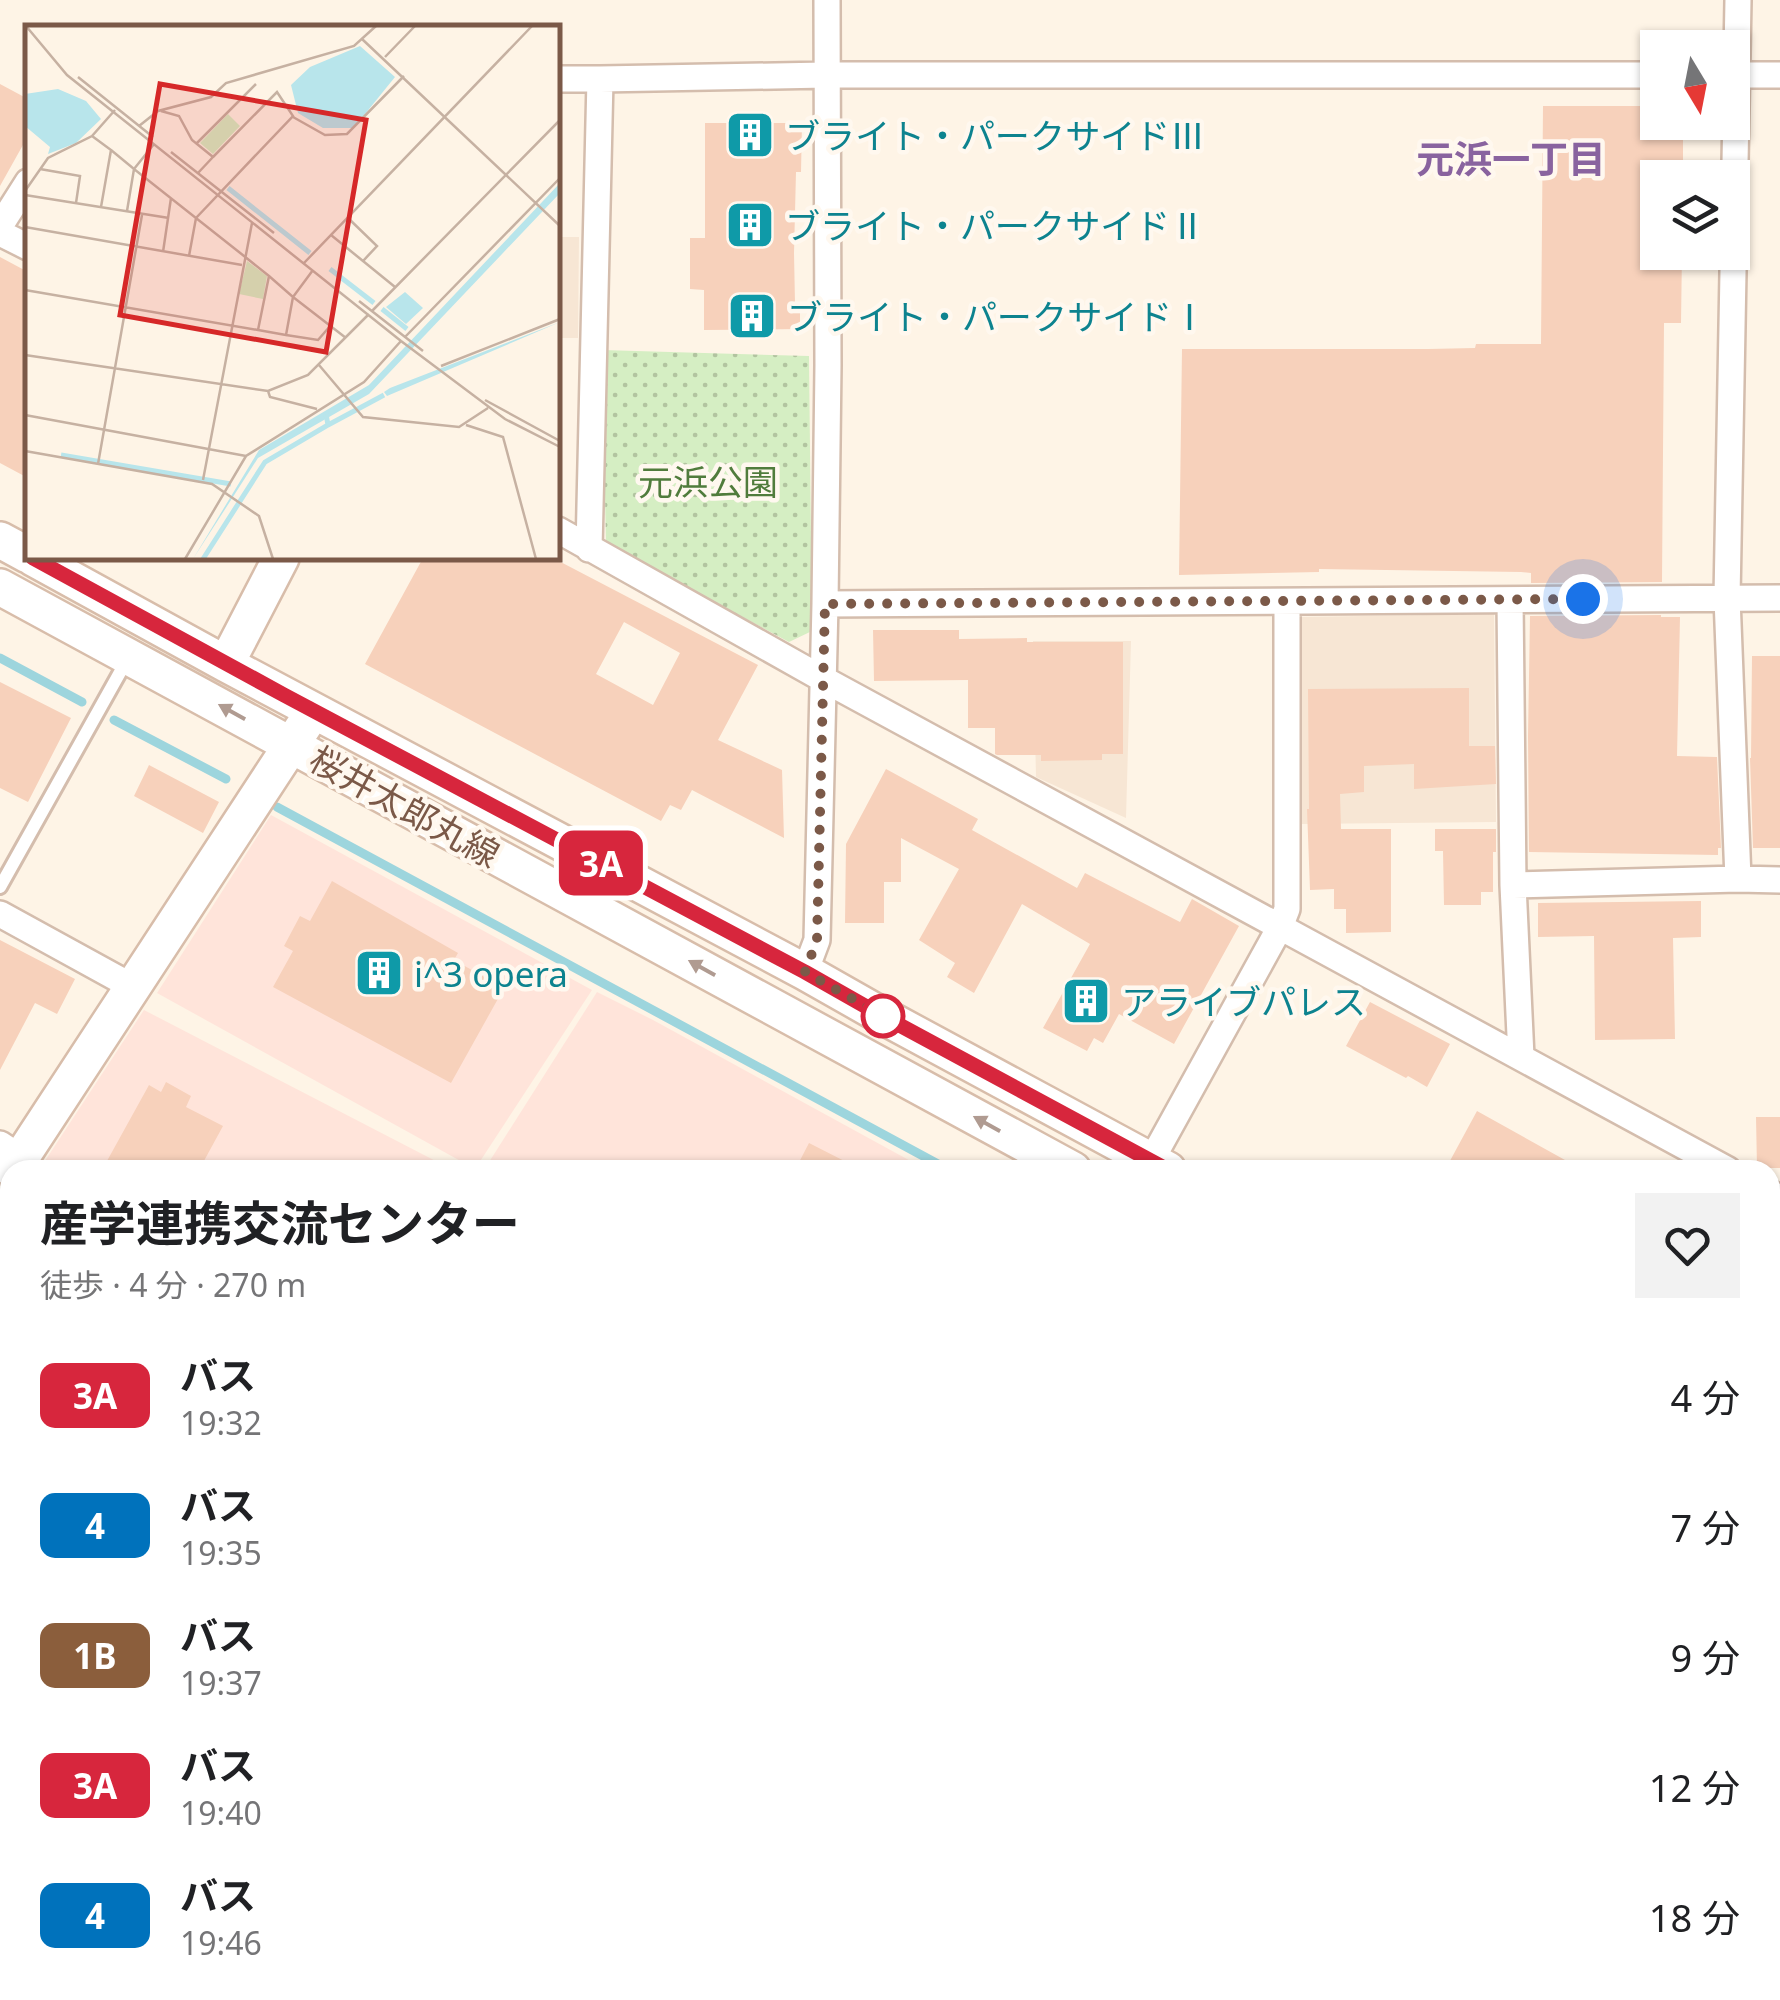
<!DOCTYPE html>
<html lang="ja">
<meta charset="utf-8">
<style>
:root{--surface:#fff;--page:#f2f2f2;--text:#202124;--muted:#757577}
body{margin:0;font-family:"Noto Sans","Noto Sans JP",sans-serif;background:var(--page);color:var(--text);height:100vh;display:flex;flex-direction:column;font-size:38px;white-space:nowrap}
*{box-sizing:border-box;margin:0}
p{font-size:32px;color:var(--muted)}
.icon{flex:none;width:55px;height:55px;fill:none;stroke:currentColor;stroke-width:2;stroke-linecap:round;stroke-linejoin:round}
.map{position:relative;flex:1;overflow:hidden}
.details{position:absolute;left:0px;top:1160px;width:1780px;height:840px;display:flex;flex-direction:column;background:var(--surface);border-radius:30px 30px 0 0;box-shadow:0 2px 8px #0004}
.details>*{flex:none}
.badge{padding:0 20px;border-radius:15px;font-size:35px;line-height:65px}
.needle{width:65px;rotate:170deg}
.tools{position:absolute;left:1640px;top:30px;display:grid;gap:20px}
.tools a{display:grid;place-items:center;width:110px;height:110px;border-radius:0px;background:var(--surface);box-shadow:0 2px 8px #0004;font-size:50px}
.you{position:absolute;width:50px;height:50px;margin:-25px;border:8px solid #fff;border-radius:50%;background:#1a73e8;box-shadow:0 0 0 15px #1a73e833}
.map>.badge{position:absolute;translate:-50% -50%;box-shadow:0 0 0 5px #fff}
.round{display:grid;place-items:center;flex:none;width:105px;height:105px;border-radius:0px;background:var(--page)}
.summary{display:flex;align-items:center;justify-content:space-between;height:170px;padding:0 40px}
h1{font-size:48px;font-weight:700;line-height:75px}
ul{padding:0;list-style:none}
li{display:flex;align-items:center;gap:30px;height:130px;padding:0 40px}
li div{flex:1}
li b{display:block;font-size:38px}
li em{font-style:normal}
li .badge{min-width:110px;font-weight:700;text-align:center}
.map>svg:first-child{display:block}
.residential{fill:#f7e6d4}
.commercial{fill:#ffe4da}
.education{fill:#f1e3fb}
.park{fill:url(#park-dots)}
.water{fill:url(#water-ripples);stroke:#9dd5dd;stroke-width:2.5}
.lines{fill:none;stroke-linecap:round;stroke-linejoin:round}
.stream{stroke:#9dd5dd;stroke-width:9}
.building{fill:#f7d1bb;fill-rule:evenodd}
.lane-casing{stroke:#d4bdad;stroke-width:18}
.street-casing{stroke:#d4bdad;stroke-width:30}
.secondary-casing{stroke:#d8bdaa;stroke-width:40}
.lane{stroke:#fff;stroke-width:12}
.street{stroke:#fff;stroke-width:25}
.secondary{stroke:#fff;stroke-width:35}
.oneway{fill:#b09b91}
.line-casing{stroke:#fff;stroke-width:22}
.line{stroke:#d7263d;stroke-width:15}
.walk{stroke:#7b5948;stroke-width:10;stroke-dasharray:0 18}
.stop-dot{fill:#fff;stroke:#d7263d;stroke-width:5}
.labels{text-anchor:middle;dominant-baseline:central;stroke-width:9;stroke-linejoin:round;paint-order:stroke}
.culture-label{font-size:35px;fill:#0d838f;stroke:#fff8ef;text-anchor:start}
.park-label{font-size:35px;fill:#507c3c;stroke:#fff8ef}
.street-label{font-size:35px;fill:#7b5948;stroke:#fff8ef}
.neighbourhood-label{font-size:38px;font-weight:bold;fill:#89639f;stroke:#fff8ef}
.inset-river{fill:none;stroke:#b8e5eb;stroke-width:5}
.inset-road{fill:none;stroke:#c6b1a2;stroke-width:2.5}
.view{fill:#d62828;fill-opacity:0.15;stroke:#d62828;stroke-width:5}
.inset-edge{fill:none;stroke:#7b5948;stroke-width:5}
</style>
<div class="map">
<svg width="1780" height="2000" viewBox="0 0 1780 2000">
<defs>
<pattern id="park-dots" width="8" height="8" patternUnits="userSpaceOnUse" patternTransform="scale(2.5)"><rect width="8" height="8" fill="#d5eec3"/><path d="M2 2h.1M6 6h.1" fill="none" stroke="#b2c4a0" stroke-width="1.8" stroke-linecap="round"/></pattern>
<pattern id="water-ripples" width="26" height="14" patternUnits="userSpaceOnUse" patternTransform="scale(2.5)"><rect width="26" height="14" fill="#b8e5eb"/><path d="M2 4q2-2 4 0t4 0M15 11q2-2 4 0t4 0" fill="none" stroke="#9bbdc0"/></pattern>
</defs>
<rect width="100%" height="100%" fill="#fef4e6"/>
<path class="residential" d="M558 237H579L578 338H558Z
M1494 614 1496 822 1301 824 1299 617Z
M1033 641H1131L1126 818 1036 777Z"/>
<path class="commercial" d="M271 815 592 990 475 1169 157 993Z
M597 992 653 1020 927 1170H484Z
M144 1010 453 1170H39Z
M10 1214V1526L0 1519V1230Z
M728 1990H854L847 2000H739Z"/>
<path class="education" d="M1770 1911 1780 1922V2000H1544V1990H1770Z"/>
<path class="park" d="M602 350 809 356 812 631 789 642 606 544Z"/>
<path class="water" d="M59 1990H609L619 2000H51Z"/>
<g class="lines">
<path class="stream" d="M0 658 82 702
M114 720 226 779
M277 807 949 1170"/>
</g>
<path class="building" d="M0 84 28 99V136L0 186Z
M1543 106H1658V122H1683V178H1658V252H1682L1681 323H1664L1662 582 1531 583V573L1521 572 1319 569V572L1179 575 1182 349H1428L1475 348 1476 344H1541Z
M705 123H802L801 172H796L794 253 795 303 800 302V329L704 330V290L690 289V238H705Z
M0 257 28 272V478L0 463Z
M423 558H553L758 665 718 740 782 770 784 838 692 790 681 810 670 805 661 821 365 664ZM624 622 680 653 653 705 596 674Z
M1661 615V617H1680L1677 756 1717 757 1721 848H1718V855L1529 852 1528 736 1530 616Z
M873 630H959V639L1027 638V642H1123V754H1102V760L1041 761V755H997L995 754V728H968V680L874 681Z
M1752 656H1780V848H1753L1750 758H1751Z
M0 682 71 718 28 802 0 788Z
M1469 688V746H1495L1496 784 1414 789V764L1364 766V792L1340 794 1341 829H1391V932L1346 933V909H1334V889L1310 890 1307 809H1309L1308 689Z
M149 765 219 802 203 833 134 796Z
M886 769 978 819 972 830 1077 888 1085 873 1180 922 1192 899 1239 926 1174 1044 1119 1014 1103 1043 1094 1038 1087 1051 1043 1028 1090 944 1022 904 974 993 947 977 955 963 919 940 959 869 901 838V882H884V923H845L846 844Z
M1435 829H1496V852H1493V892H1481V905H1444L1443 851H1435Z
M332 881 458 953 454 960 504 988 451 1083 273 987 293 951 284 946 300 916 310 921Z
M1701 901V937L1673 938 1675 1039 1595 1040 1594 936 1538 937V903Z
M0 940 75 979 57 1014 35 1003 0 1070Z
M1370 1002 1450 1044 1427 1087 1408 1076 1406 1078 1346 1046Z
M166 1082 191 1096 186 1107 223 1126 199 1170H102L149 1085 161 1092Z
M1477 1111 1583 1170H1445Z
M1756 1117H1780V1168H1757Z
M809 1143 862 1170H795Z"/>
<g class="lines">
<g class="lane-casing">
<path id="lane" d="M0 887 128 658"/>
</g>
<g class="street-casing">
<path id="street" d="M1732 75H1780
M558 79H600L589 549
M600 79 826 75H1658
M0 226 28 182
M0 233 28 247
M558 530 823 679 1728 1170
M1510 600 1513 885 1521 1057
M825 604 1780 598
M1738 879 1727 598 1738 0
M1513 885 1738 879 1780 880
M0 914 133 987
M805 972 817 940 825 604 828 365 827 0
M0 1144 21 1158
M1146 1170 1280 927 1287 909V603
M1770 1193 1780 1198
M1770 1443 1780 1424
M1770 1767 1780 1760
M684 1990 693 2000
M9 2000 16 1990
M869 2000 876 1990
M1077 2000 1084 1990
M1313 2000 1320 1990"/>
</g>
<g class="secondary-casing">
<path id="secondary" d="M0 540 28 555
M33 558 226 664 805 972 879 1014 1168 1170
M0 587 1073 1170
M226 664 281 558
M13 1170 305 724
M1770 1499 1780 1504
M1770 1546 1780 1552"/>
</g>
<use href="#lane" class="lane"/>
<use href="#street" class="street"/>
<use href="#secondary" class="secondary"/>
</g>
<defs><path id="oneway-solid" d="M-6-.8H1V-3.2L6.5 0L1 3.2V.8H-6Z" transform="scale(2.5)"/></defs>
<g class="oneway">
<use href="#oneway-solid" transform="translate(232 712) rotate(-151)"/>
<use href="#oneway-solid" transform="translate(702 968) rotate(-151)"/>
<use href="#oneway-solid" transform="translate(987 1124) rotate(-151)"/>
</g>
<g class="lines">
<g class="line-casing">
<path id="line" d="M33 558 284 695 805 972 879 1014 1168 1170"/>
</g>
<use href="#line" class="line"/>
<path class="walk" d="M883 1016 805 972 817 940 825 604 1583 599"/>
</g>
<defs>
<g id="building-square" transform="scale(2.5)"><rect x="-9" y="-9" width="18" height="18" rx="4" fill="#0f9aa8" stroke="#fff8ef"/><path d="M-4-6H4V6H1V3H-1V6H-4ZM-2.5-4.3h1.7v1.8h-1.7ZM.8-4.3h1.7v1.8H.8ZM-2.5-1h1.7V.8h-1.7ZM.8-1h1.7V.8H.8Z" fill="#fff"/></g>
</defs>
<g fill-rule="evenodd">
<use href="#building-square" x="750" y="135"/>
<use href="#building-square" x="750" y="225"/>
<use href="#building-square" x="752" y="316"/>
<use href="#building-square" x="379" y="973"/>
<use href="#building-square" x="1086" y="1001"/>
</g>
<circle class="stop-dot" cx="883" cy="1016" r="20"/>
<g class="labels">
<g class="culture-label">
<text x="785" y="135">ブライト・パークサイドⅢ</text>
<text x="785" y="225">ブライト・パークサイドⅡ</text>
<text x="787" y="316">ブライト・パークサイドⅠ</text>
<text x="414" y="973">i^3 opera</text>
<text x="1121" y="1001">アライブパレス</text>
</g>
<g class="park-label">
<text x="708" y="481">元浜公園</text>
</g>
<g class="street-label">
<text transform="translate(405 806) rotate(29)">桜井太郎丸線</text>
</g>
<g class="neighbourhood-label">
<text x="1511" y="158">元浜一丁目</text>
</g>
</g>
<g transform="translate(25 25)">
<rect width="535" height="535" fill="#fef4e6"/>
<path d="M203 89 215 101 188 129 175 118ZM222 236 242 251 238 274 214 269Z" fill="#d5eec3"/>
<path d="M335 21 370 52 336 94 327 103H298L273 88 266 60 285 42ZM33 64 61 76 76 94 51 118 23 129 25 122 0 101V69ZM535 158V168L344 369 233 433 168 534 234 425 344 360ZM380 267 398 283 381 299 361 282ZM535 297 362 371 359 367 365 363Z" fill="#b8e5eb"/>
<path class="inset-river" d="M203 163 285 228M305 244 349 278M357 284 382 304M303 400 359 370M36 430 206 459M178 534 240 437 303 400 301 389"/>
<path class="inset-road" d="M1 1 42 50 376 316 480 394 535 422M337 14 535 201M360 32 390 1M53 52 128 112M136 86 154 91 167 115 188 132 173 148M268 92 300 110 322 109 379 51M114 101 133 86 186 72 201 58 329 21 351 1M67 111 86 125 76 182M171 119 231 59M86 125 109 144 129 119M146 127 249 208M15 144 55 151 51 178M0 166 23 133 67 111 90 85M0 170 144 193M102 186 109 144 219 231 244 251 268 272 261 310 233 305 244 251M0 202 217 240M306 210 338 236 352 221 322 192M138 227 146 173M164 231 171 193 268 91 252 67 188 132M338 236 370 262M279 238 507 1M288 245 268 272 321 313M0 265 233 305M334 276 398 326M347 286 535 95M261 310 293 315 306 300M380 312 535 153M0 330 243 366 283 350 344 289M294 340 338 392 434 402 463 383M416 341 535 294M243 366 245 372 292 384M460 375 535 416M0 390 221 431M441 400 478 412 511 534M0 426 187 459 234 491 248 534M73 439 117 190M178 455 227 198M160 534 221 431 339 357 376 316"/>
<path class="view" d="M135 59 341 95 301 327 95 290Z"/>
<rect width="535" height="535" class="inset-edge"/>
</g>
</svg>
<div class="tools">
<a><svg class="needle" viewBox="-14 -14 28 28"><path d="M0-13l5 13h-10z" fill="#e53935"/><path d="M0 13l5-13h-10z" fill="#757577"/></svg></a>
<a><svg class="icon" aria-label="layers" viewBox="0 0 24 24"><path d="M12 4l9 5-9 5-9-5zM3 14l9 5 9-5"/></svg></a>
</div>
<div class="you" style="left:1583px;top:599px"></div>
<b class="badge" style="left:601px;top:863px;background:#d7263d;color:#fff">3A</b>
<section class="details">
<div class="summary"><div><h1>産学連携交流センター</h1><p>徒歩 · 4 分 · 270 m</p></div><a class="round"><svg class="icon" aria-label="heart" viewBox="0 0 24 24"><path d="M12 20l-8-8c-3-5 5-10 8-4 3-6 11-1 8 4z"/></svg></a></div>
<ul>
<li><span class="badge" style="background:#d7263d;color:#fff">3A</span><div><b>バス</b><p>19:32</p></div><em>4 分</em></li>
<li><span class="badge" style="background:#0072bc;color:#fff">4</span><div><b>バス</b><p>19:35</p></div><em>7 分</em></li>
<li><span class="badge" style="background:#8b5e3c;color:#fff">1B</span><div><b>バス</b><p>19:37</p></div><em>9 分</em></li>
<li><span class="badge" style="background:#d7263d;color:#fff">3A</span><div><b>バス</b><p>19:40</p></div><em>12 分</em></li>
<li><span class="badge" style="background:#0072bc;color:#fff">4</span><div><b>バス</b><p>19:46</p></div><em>18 分</em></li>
</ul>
</section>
</div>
